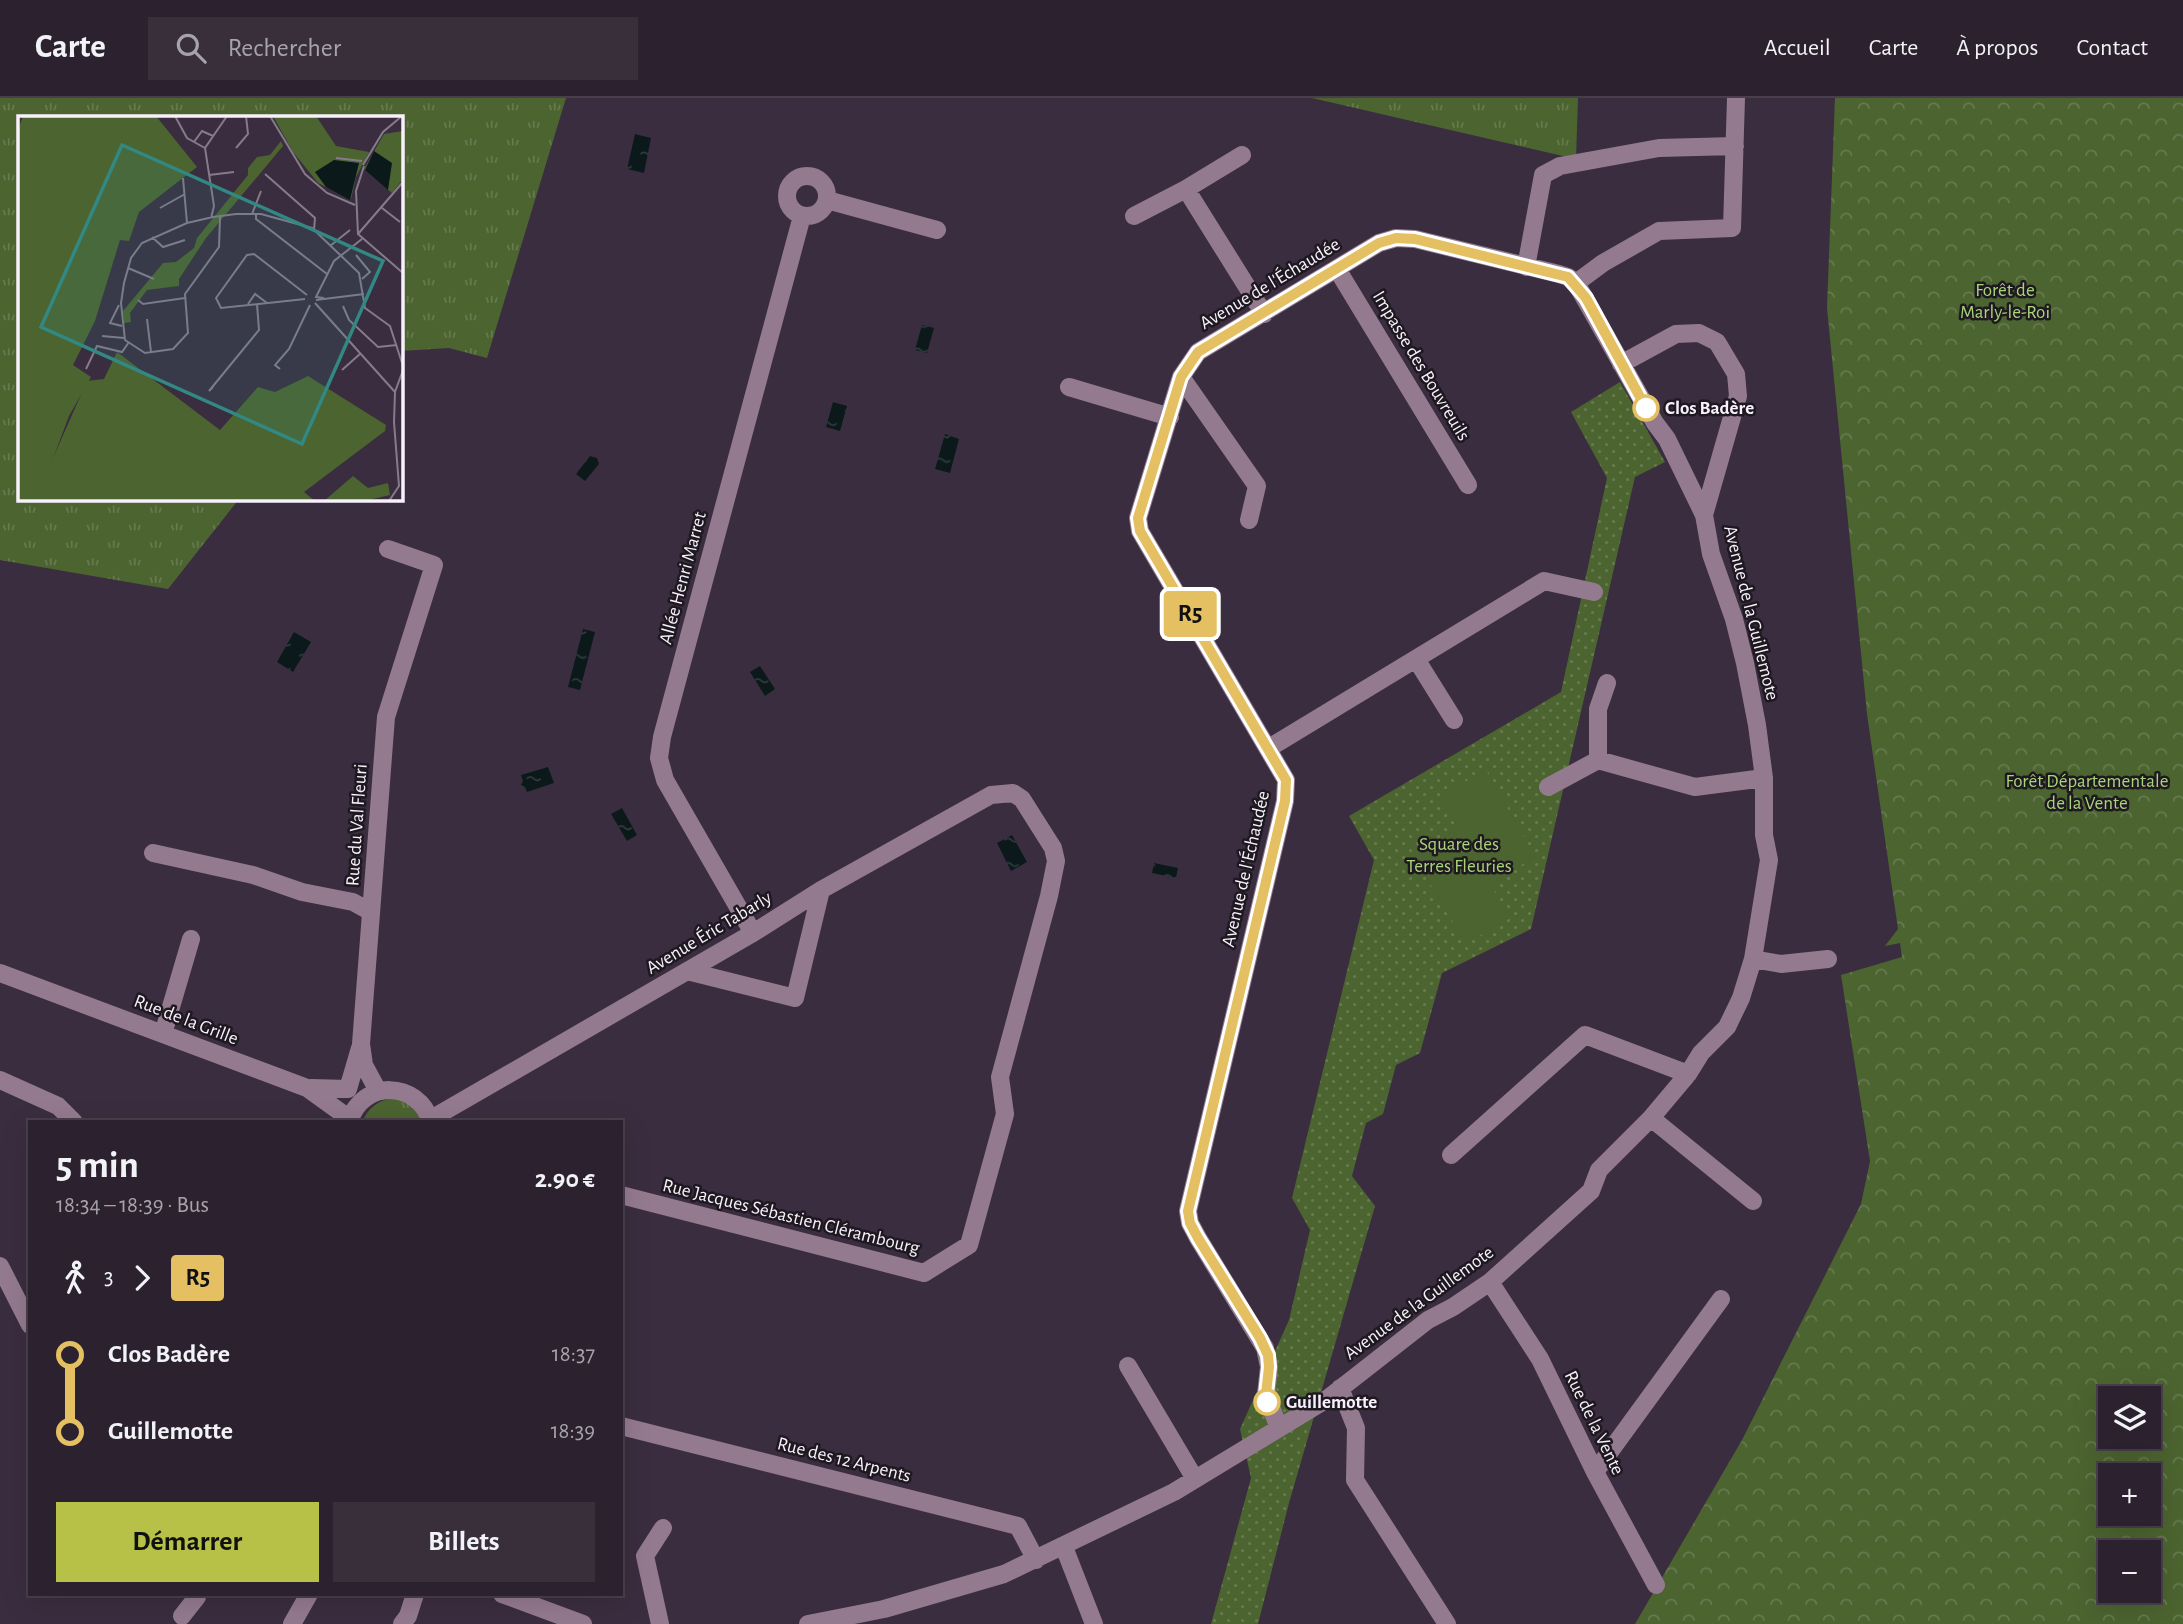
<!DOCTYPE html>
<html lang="fr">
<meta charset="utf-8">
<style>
:root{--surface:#2c222f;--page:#382f3b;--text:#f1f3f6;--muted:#a6a4aa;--line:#483f4b;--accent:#b7c148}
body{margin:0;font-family:"Alegreya Sans",sans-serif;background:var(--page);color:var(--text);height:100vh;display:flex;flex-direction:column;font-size:26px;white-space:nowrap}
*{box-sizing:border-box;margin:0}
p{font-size:23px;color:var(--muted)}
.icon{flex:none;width:38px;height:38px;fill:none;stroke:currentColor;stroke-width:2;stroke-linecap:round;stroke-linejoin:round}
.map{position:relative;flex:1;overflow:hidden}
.side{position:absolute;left:28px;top:1022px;width:595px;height:476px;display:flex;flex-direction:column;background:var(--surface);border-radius:0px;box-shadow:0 7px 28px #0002,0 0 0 2px var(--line)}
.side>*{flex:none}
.badge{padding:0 14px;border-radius:5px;font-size:24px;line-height:46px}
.fabs{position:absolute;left:2098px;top:1288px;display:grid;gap:14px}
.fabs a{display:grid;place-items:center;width:63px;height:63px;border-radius:0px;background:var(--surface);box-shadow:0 7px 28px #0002,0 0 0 2px var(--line);font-size:35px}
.map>.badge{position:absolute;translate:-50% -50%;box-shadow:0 0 0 4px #fff}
.legs{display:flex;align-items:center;gap:10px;height:77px;padding:0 28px;font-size:23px}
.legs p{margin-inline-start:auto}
.summary{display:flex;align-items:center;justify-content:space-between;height:119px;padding:0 28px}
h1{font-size:38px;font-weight:700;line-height:52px}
.action{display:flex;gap:14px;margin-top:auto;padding:14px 28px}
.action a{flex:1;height:80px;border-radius:0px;background:var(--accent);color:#111;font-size:28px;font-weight:700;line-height:80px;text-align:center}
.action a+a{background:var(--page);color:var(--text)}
ul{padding:0 28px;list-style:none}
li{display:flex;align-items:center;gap:24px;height:77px;font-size:26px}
li i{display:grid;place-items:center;width:10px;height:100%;margin:0 9px;background:currentColor}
li i::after{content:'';width:18px;height:18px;margin:-9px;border:5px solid;border-radius:50%;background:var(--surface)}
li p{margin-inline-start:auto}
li:first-child i{background:linear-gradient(#0000 50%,currentColor 0)}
li:last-child i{background:linear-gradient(currentColor 50%,#0000 0)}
header{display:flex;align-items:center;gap:42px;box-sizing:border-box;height:98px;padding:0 35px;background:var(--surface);border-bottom:2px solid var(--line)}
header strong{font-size:33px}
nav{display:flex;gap:38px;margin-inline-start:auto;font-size:24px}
.search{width:490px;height:63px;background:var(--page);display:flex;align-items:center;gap:18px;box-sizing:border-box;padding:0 24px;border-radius:0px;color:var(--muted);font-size:26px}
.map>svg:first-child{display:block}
.grass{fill:url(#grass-tufts)}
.forest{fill:url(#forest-crowns);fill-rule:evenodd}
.park{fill:url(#park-dots)}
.pitch{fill:#4c6430}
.water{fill:url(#water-ripples)}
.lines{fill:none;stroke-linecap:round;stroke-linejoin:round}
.minor{stroke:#947a8f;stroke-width:18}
.line-1-casing{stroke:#fff;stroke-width:16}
.line-1{stroke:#e5c062;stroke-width:10}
.stop-1-dot{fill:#fff;stroke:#e5c062;stroke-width:3.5}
.labels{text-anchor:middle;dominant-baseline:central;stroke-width:5;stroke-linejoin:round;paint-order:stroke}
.street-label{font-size:19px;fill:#f8f0fb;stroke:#1e1820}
.park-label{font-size:19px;fill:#a9d579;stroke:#1e1820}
.stop-label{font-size:19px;font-weight:bold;fill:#f8f0fb;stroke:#1e1820;text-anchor:start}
.inset-road{fill:none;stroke:#867b8a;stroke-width:2}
.view{fill:#328883;fill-opacity:0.15;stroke:#328883;stroke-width:3.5}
.inset-edge{fill:none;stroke:#f8f0fb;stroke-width:3.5}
</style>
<header>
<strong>Carte</strong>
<div class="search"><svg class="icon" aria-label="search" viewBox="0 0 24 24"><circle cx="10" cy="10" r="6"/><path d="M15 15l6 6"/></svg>Rechercher</div>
<nav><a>Accueil</a><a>Carte</a><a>À propos</a><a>Contact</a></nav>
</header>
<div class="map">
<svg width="2183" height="1526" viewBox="0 0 2183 1526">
<defs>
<pattern id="grass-tufts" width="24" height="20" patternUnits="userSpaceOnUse" patternTransform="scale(1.75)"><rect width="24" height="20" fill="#4c6430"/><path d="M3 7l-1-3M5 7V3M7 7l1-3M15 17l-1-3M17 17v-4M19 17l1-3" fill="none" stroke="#677a4f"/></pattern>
<pattern id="forest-crowns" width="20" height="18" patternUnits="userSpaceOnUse" patternTransform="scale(1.75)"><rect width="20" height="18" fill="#4c6430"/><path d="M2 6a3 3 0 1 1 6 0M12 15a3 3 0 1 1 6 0" fill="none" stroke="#677a4f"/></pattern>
<pattern id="park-dots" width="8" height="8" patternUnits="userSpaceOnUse" patternTransform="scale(1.75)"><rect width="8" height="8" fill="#4c6430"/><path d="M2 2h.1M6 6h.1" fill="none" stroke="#677a4f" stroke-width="1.8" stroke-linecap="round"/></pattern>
<pattern id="water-ripples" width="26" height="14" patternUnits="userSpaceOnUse" patternTransform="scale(1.75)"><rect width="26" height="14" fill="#0b191b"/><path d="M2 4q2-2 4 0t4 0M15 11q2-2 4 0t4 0" fill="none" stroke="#2f3b3d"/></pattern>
</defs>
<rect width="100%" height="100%" fill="#3a2d3f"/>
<path class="grass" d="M0 0H566L487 260 449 250 401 253V19H19V401H239L168 491 0 462Z
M1312 0H1578L1576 61Z
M395 1000 405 1002 425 1024H362C369 1009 378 1002 395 1000Z"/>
<path class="forest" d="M1835 0H2183V1526H1635L1742 1342 1861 1106 1870 1063 1841 877 1902 859 1900 845 1885 848 1898 831 1867 616 1827 210ZM2110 1300H2149V1339H2110ZM2110 1377H2149V1416H2110ZM2110 1454H2149V1493H2110Z"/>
<path class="park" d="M1620 284 1665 364 1635 379 1531 831 1442 875 1420 955 1396 967 1383 1016 1366 1025 1352 1078 1375 1108 1289 1405 1258 1526H1211L1251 1380 1240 1331 1289 1222 1310 1132 1292 1100 1374 762 1349 718 1561 594 1607 380 1571 314Z"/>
<path class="pitch" d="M1486 672 1535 759 1490 785 1509 820 1466 846 1414 759 1458 731 1440 698Z"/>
<path class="water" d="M635 36 651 40 644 75 627 71Z
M922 227 934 230 927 255 915 252Z
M833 304 847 308 840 333 826 329Z
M945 336 959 341 950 375 935 371Z
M590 358 597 360 599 366 585 383 576 376Z
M583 531 595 534 580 592 568 589Z
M294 534 311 544 293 574 277 564Z
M760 568 775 591 765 598 750 574Z
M548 669 554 685 527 694 525 689 521 687 523 683 521 677Z
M622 710 637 737 627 743 611 716Z
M1012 737 1027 764 1011 773 997 745Z
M1154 765 1178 770 1176 780 1152 775Z"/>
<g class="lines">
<path class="minor" d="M787 98a20 20 0 1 1 40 0a20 20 0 1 1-40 0Z
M1186 91 1264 216
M827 102 937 132
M1134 118 1186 91 1242 57
M1526 169 1543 77 1560 68 1659 50 1735 48
M1337 171 1468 387
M1576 185 1603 165 1659 133 1732 130 1736 0
M1621 266 1676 236 1699 235 1717 244 1736 276 1738 298 1704 417
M1181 279 1257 388 1249 422
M1069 289 1170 319
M1416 561 1454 622
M1269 650 1544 483 1594 494
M1598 662V611L1607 585
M1548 689 1598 662 1695 689 1764 680
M153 755 253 777 302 794 353 804 371 814
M753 835 665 682 659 660 662 639 802 118
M1753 861 1781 866 1828 861
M687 873 795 900 821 792
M0 875 307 990 350 1021
M163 936 191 841
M0 982 58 1008 74 1024
M311 990 348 991 360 950
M378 993 364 967 361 946 386 619 434 467 388 451
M1651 1020 1753 1103
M431 1021 753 835 821 792 991 697 1013 695 1022 701 1053 750 1056 763 1049 798 1000 979 1005 1016 969 1147 924 1175 621 1097
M349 1024C362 981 418 982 431 1024
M1451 1057 1585 937 1688 976
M0 1168 30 1227
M1490 1184 1540 1261 1595 1374 1656 1487
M1128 1268 1195 1381
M1340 1290 1356 1330 1355 1382 1447 1526
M621 1328 1018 1428 1036 1462
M1595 1374 1721 1201
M1064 1449 1094 1526
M502 1496 583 1526
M182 1518 197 1499
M292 1526 309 1496
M402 1526 408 1518 415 1496
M660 1526 645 1458 663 1430
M808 1526 884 1511 1004 1476 1174 1394 1327 1301 1428 1222 1453 1209 1490 1184 1591 1093 1599 1072 1651 1020 1688 976 1701 955 1727 929 1741 900 1753 861 1769 762 1764 737V680L1757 627 1745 565 1734 521 1711 456 1704 417 1667 341 1655 325 1576 185 1568 179 1559 176 1415 141 1396 140 1379 145 1198 254 1181 279 1138 420 1140 433 1286 682 1285 703 1188 1113 1190 1125 1198 1140 1265 1250 1269 1269 1266 1296 1279 1330"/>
</g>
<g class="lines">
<g class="line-1-casing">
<path id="line-1" d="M1267 1304 1266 1296 1269 1269 1268 1257 1260 1240 1198 1140 1190 1125 1188 1113 1285 703 1286 682 1140 433 1138 420 1181 279 1198 254 1379 145 1396 140 1415 141 1568 179 1586 200 1646 310"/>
</g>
<use href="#line-1" class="line-1"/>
</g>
<g class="stop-1-dot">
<circle cx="1646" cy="310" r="12"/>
<circle cx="1267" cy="1304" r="12"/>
</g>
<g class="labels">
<g class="street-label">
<text transform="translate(1270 186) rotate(-31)">Avenue de l'Échaudée</text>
<text transform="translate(1421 268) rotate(59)">Impasse des Bouvreuils</text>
<text transform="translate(683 480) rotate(-75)">Allée Henri Marret</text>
<text transform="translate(1751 515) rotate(76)">Avenue de la Guillemote</text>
<text transform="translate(357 727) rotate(-86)">Rue du Val Fleuri</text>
<text transform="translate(1246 771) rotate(-77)">Avenue de l'Échaudée</text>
<text transform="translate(709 835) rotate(-31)">Avenue Éric Tabarly</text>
<text transform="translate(186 922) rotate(21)">Rue de la Grille</text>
<text transform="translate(791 1119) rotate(14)">Rue Jacques Sébastien Clérambourg</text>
<text transform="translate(1419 1205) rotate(-36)">Avenue de la Guillemote</text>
<text transform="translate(1594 1325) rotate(64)">Rue de la Vente</text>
<text transform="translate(844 1362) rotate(14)">Rue des 12 Arpents</text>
</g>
<g class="park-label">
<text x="2005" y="192">Forêt de<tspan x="2005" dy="22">Marly-le-Roi</tspan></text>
<text x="2087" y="683">Forêt Départementale<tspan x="2087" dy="22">de la Vente</tspan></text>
<text x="1459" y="746">Square des<tspan x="1459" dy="22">Terres Fleuries</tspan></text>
</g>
<g class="stop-label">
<text x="1665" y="310">Clos Badère</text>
<text x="1286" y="1304">Guillemotte</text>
</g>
</g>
<g transform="translate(18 18)">
<rect width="385" height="385" fill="#3a2d3f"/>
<path d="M99 236 202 314 240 271 257 276 290 260 368 309 367 315 286 376 297 385H16L69 265 86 263Z" fill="#4c6430"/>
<path d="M5 0H138L179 51 121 96 111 125 102 124 77 205 55 249 73 261 51 300 19 385H0V14ZM107 291V312L131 366 118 349 95 339 77 322Z" fill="#4c6430"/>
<path d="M385 15V63L374 77 346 53 366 18ZM263 25 265 30 188 122 161 163V170L129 174 112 197 113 206 106 207 105 195 145 147 158 146 176 132 179 122 230 59V52L239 41 252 39ZM335 360 350 372 370 367 372 379 346 385H306Z" fill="#4c6430"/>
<path d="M255 0H298L318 30 351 36 338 61 333 83 300 67 275 36Z" fill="#4c6430"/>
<path d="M356 35 374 47 370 74 347 54ZM316 44 341 47 332 84 308 71 297 56Z" fill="#0b191b"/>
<path class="inset-road" d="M157 0 169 22 187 32M252 0 287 58 309 77 337 89M176 26 184 15 195 20M218 32 230 18 228 0M318 42 344 45M348 44 345 49 365 16 384 0M346 50 338 75 340 118 385 157M247 58 297 102 296 114M191 59 216 56M165 62 169 107M142 92 167 78M364 92 382 106M234 98 243 75M238 98V103L309 158M202 101 201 131 167 178 170 217 155 233 127 237 107 224 103 187 106 167 113 142 124 127 169 107 195 101 218 98H243L294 112 341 157 347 192 372 210 385 250M193 102 196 90 187 32 209 0M340 118 385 66M134 121 145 131 167 124M312 130 332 114M338 139 352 156 344 163M110 152 136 163M306 182 298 181 316 145 344 123M287 183 203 192 198 182 229 139 236 138 289 179M120 184 125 188 167 182M298 184 346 178M297 187 377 276M230 188 237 178 249 187M101 189 92 207 104 210M325 190 331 204 360 231 379 229M129 203 133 236M84 220 106 222M68 253 79 230 104 236 111 226M262 253 257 249 271 233 292 189M324 254 343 237M195 271 191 275 241 214 239 188M371 385 381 370 376 306 377 276 385 254"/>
<path class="view" d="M104 29 365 145 284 328 23 211Z"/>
<rect width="385" height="385" class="inset-edge"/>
</g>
</svg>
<div class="fabs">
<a><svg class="icon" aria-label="layers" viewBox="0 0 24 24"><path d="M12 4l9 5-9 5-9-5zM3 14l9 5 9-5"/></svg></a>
<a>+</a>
<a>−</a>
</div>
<b class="badge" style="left:1190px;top:516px;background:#e5c062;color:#111">R5</b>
<section class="side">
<div class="summary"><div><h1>5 min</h1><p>18:34 – 18:39 · Bus</p></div><b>2.90 €</b></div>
<div class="legs"><svg class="icon" aria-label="walk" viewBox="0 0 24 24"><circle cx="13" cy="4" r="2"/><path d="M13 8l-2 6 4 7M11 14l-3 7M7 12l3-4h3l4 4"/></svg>3<svg class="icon" aria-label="forward" viewBox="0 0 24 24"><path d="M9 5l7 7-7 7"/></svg><b class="badge" style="background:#e5c062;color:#111">R5</b></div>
<ul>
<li><i style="color:#e5c062"></i><b>Clos Badère</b><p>18:37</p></li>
<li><i style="color:#e5c062"></i><b>Guillemotte</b><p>18:39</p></li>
</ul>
<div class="action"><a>Démarrer</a><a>Billets</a></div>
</section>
</div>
